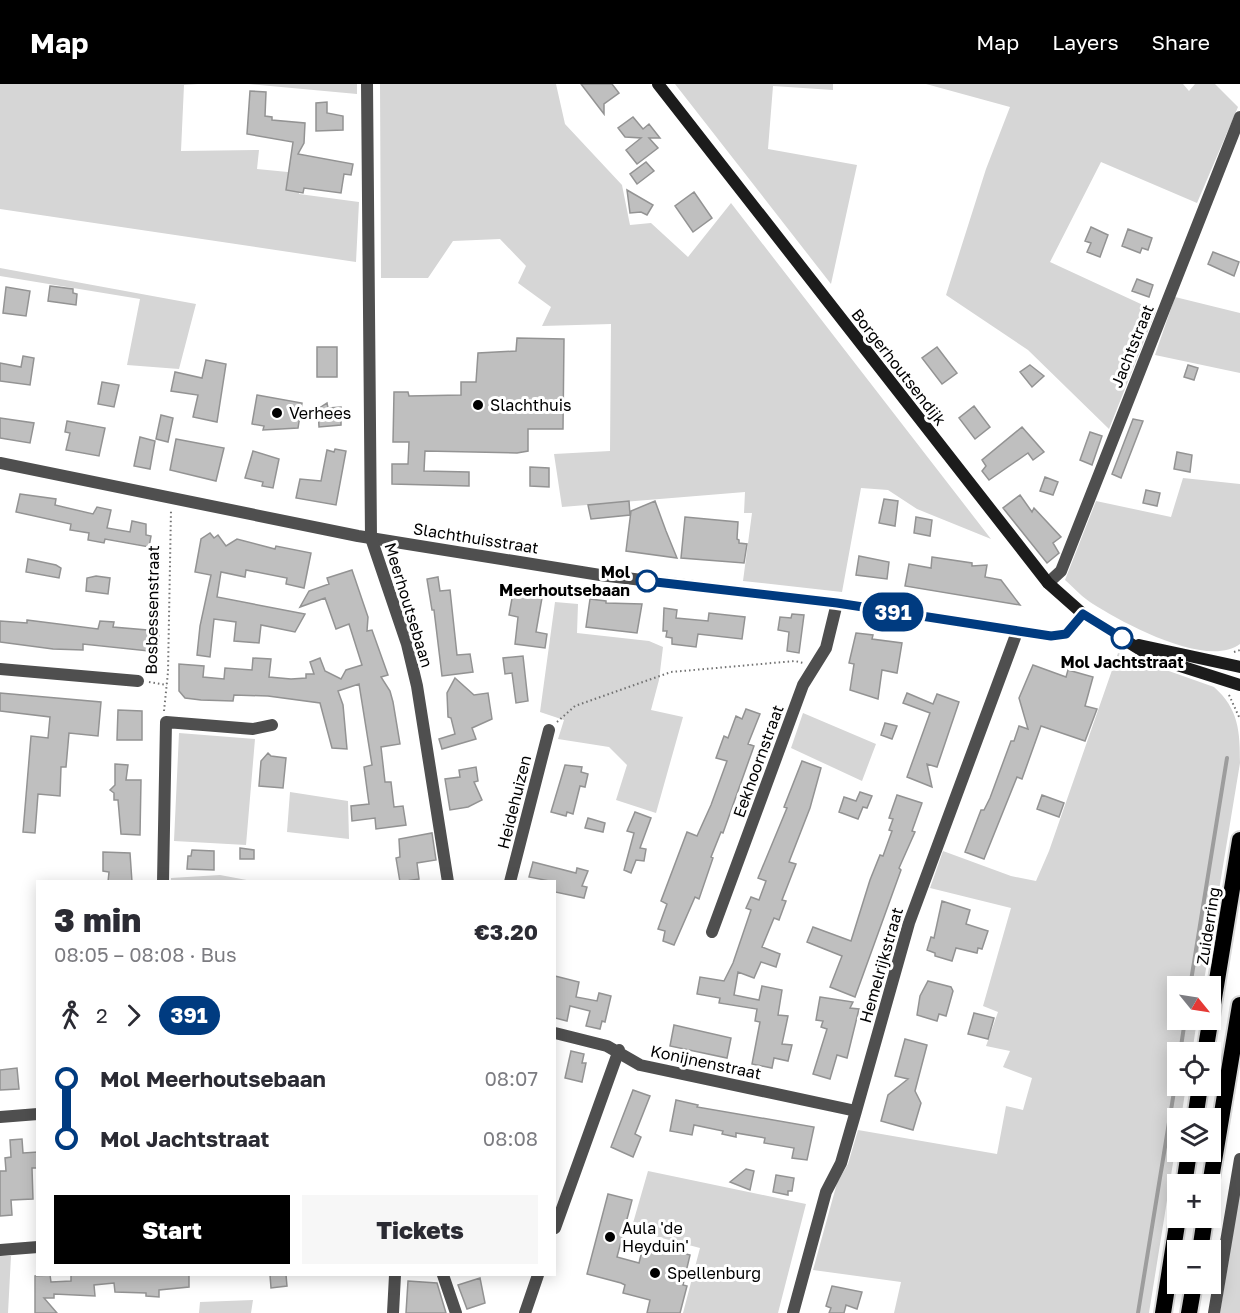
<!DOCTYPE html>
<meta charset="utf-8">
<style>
:root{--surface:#fff;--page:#f7f7f7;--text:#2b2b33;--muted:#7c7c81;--accent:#000}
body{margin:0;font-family:"Golos Text",sans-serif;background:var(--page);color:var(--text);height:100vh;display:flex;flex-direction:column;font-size:22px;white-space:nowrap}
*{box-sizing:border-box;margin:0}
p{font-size:20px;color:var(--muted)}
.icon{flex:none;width:33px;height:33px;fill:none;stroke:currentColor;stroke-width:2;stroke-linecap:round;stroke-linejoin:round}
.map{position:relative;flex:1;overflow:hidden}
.sheet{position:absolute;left:36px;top:796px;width:520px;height:396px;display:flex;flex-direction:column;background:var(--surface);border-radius:0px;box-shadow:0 3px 15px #0003}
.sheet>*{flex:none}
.badge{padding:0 12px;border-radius:20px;font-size:21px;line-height:39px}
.needle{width:39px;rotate:120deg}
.controls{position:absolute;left:1167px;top:892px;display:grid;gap:12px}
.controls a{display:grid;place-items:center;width:54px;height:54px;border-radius:0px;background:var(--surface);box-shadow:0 3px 15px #0003;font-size:30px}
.map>.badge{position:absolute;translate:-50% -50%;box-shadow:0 0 0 3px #fff}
.legs{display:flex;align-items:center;gap:9px;height:66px;padding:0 18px;font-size:20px}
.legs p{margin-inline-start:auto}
.overview{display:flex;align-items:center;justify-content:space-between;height:102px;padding:0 18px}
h1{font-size:33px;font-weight:800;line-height:45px}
.button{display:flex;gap:12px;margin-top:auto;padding:12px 18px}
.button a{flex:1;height:69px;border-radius:0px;background:var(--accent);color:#fff;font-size:24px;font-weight:800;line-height:69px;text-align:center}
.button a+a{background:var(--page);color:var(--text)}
ul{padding:0 18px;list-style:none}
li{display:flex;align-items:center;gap:21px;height:60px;font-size:22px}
li i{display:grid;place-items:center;width:9px;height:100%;margin:0 8px;background:currentColor}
li i::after{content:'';width:15px;height:15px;margin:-8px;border:4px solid;border-radius:50%;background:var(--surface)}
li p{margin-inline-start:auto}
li:first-child i{background:linear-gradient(#0000 50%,currentColor 0)}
li:last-child i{background:linear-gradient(currentColor 50%,#0000 0)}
header{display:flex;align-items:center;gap:36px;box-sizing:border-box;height:84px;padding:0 30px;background:var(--accent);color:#fff}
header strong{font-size:28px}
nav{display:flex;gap:33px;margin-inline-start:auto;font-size:21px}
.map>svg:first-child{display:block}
.green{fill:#d6d6d6}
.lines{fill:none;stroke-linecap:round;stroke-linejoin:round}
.stream{stroke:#9d9d9d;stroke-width:4}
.building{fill:#bfbfbf;stroke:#939393;stroke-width:1.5}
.trunk-casing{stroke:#dbdbdb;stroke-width:20}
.path{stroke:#717171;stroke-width:2;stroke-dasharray:1.5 3;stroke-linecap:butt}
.minor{stroke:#4f4f4f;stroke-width:12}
.tertiary{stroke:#4f4f4f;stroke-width:12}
.secondary{stroke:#1c1c1c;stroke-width:12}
.trunk{stroke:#000;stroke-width:16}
.line-1-casing{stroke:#fff;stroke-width:14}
.line-1{stroke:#003b80;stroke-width:9}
.poi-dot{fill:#000;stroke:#fff;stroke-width:2}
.stop-1-dot{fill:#fff;stroke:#003b80;stroke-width:3}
.labels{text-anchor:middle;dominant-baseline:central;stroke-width:6;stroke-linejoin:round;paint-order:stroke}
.street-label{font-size:16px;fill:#000;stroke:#fff}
.poi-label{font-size:16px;fill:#000;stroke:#fff;text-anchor:start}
.stop-label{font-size:16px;font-weight:bold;fill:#000;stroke:#fff;text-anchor:end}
</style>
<header>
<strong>Map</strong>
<nav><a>Map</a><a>Layers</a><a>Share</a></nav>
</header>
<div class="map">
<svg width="1240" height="1229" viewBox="0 0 1240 1229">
<rect width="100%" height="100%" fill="#fff"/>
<path class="green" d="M0 0H198L184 1 181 67 259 66 257 85 298 89 299 110 359 118 356 178 0 125Z
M249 0H357V10Z
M380 0H556L565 40 622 101 630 141 651 139 688 173 731 119 991 455 917 425 888 406 861 404 842 508 743 497 752 429H744L745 408 562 423 554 370 610 367 611 240 542 242 551 223 518 199 526 182 500 155 453 157 428 194H381Z
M675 0H833V6L773 2 768 65 857 81 831 200Z
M926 0H1183L1189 7 1195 0H1215L1238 23 1197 119 1101 78 1050 178 1156 227 1109 345 1028 266 946 211 986 85 1010 23Z
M0 184 196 220 179 285 127 281 140 215 0 192Z
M1175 213 1240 229V289L1155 271Z
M1183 394 1240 400V560C1207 585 1123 539 1093 520 1083 514 1074 504 1065 496L1096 417 1171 433Z
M555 518 578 520 577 549 649 557 663 563 659 596 651 626 683 633 656 729 616 716 627 681 609 663 558 655 564 636 540 628Z
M1118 569 1214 603C1239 625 1240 648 1240 679L1203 903H1178V936H1197L1192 969H1178V1002H1186L1181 1035H1178L1177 1054 1149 1229H894L901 1198 813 1186 837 1099 848 1080 858 1046 997 1070 1006 1022 1023 1026 1032 994 1003 983 1010 967 986 962 998 928 983 922 1011 824 930 804 943 767 1011 792 1036 797 1049 767Z
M803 629 876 660 862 697 791 664Z
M179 649 255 655 246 761 174 757Z
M290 708 348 717 349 755 287 748Z
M220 791 257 798H171V794Z
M648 1087 806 1120 778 1229H683L700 1164 631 1146Z
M1240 1105V1229H1220Z
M0 1172H11L8 1229H0Z
M253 1216 251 1229H199L200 1218Z"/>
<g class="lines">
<path class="stream" d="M1190 903 1227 674
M1180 969 1185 936
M1138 1229 1178 983"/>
</g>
<path class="building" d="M581 0H612L619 9 604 20V30Z
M250 7 266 8 265 32 272 33V36L305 39 304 59 298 70 353 80 351 91 344 90 341 109 304 104 303 109 286 106 293 58 247 50Z
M327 18V29L343 32V46L316 47V19Z
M633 33 643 45 649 40 660 54H649L658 64 637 80 626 66 641 54 625 53 618 44Z
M646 78 654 87 637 100 630 90Z
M627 106 653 121 647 131 641 128 630 129Z
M694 108 712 134 693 148 675 122Z
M1091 143 1108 151 1100 173 1087 168 1091 159 1085 157Z
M1128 145 1152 154 1148 166 1142 164 1140 169 1122 162Z
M1213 168 1239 178 1234 192 1208 180Z
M1137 195 1153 201 1149 213 1132 207Z
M50 202 73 205V209L77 210 76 221 48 217Z
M6 203 30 207 26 232 3 229Z
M517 254 564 255 563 345H528V367L517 369 425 367 424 387 469 388V402L392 400V380H408L409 358H393L394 308H408L409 312 461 311V298H476L478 269 516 267Z
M317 263H337V293H317Z
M937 263 957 289 942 300 922 274Z
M23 272 34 274 30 301 0 297V279L21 283Z
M206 276 226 280 217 338 193 333 198 311 171 307 175 288 202 294Z
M1030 281 1044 292 1032 303 1020 288Z
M1188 281 1198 284 1194 296 1184 293Z
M102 298 119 301 114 323 98 320Z
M257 311 302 319 298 344 263 346 264 342 252 340Z
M327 319 328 324 341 323V341L319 343 318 325Z
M974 322 990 343 975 355 959 334Z
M161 331 173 334 168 358 156 355Z
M0 334 34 339 30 359 0 354Z
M1133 335 1143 337 1121 394 1112 390Z
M67 337 105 344 99 372 66 366 70 349 65 348Z
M1022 343 1044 368 1033 376 1028 369 989 396 982 387 986 382 982 376Z
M1090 348 1102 352 1092 381 1080 376Z
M140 353 155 357 150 385 134 382Z
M176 355 224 364 216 397 170 386Z
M335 365 346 367 336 421 296 414 300 395 321 397 327 366 334 368Z
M253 367 279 375 273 404 262 402 263 398 245 394Z
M1177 368 1192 371 1190 388 1174 385Z
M530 383 549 384V403L530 402Z
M1045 393 1058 398 1053 411 1040 407Z
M1146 406 1160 409 1157 422 1143 419Z
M20 410 56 415 55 421 93 430 97 423 111 426 107 444 130 448 132 437 146 440V451L151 452 149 463 105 455 104 459 88 456 89 449 70 446 71 440 16 428Z
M1020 411 1032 428 1034 424 1061 453 1053 459 1059 469 1047 479 1003 424Z
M884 415 898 417 895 442 879 439Z
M629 417 630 431 591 435 588 421Z
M655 417 666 447 677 474 626 467 631 427Z
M685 433 738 438 737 455 739 456V459L747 460 744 479 681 474Z
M916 433 932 436 930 452 914 449Z
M210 449 214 454 218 451 226 462 237 455 275 465 276 462 311 469 304 504 286 500 287 494 246 486 245 493 221 488 217 513 305 530 295 548 261 541 259 559 234 557 236 538 214 535 210 573 197 571 200 542 211 491 195 488 201 455Z
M859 472 889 478 887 495 856 491Z
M932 473 972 479V482L987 481 985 493 1001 496 1020 521 905 502 909 480 931 484Z
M28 475 56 481 61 484 59 494 26 488Z
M352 486 368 533 367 547 372 546 388 591 381 593 390 607 393 618 400 660 381 663 385 698H391L394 723 403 722 406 741 376 745 375 734 352 737 351 722 369 720 364 683 372 681 359 600 338 607 343 621 347 665 332 664 320 619 268 612 234 611 233 617 201 616 185 614 179 607V580L204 582 203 593 224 595 225 584 252 586 253 574 271 575 269 593 291 595 306 594V590H314L310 578 320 574 325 587 341 595 346 586 362 581 349 540 336 545 325 514 300 523 309 507 329 500 327 494Z
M96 492 110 494 108 510 86 507 87 494Z
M438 493 440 507 450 506 457 571 470 570 473 588 442 592 434 526H432L427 495Z
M514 503 543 508 536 548 547 550 545 564 515 560 518 533 509 531Z
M590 515 606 517V519L642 520 637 549 586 543Z
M664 524 677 526 676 534 708 537 709 529 745 533 742 555 698 550 696 563 672 560V554L666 553 667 547H663Z
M792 530 804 531 799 569 787 567 789 548 778 546 780 533 791 534Z
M27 536 98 545 100 537 114 538 113 543 159 547 158 568 83 560V566L53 565 0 558V537L27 539Z
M856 549 873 551 872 555 902 559 897 589 882 586 878 615 850 606 854 580 849 579Z
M523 572 528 617 516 619 512 589 505 590 503 574Z
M1033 581 1066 593 1068 586 1093 593 1085 622 1097 625 1085 657 1041 642 1022 695 1017 693 984 775 965 768 981 726H984L990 714 1011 657H1014L1019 642 1028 645 1019 614Z
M455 594 474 611 488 609 492 635 472 644 476 655 442 665 439 655 455 650 451 634 448 633 447 609Z
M0 609 101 618 98 652 69 649 66 683H61L60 712 38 710 35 749 23 748 31 652 48 654 50 633 0 627Z
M907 609 933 620 937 610 959 618 937 683 927 680 932 703 907 693 930 629 903 619Z
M746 625 760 630 748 660 754 662 723 749 721 748 711 773 713 774 699 815 695 813 674 861 663 857 665 847 658 845 667 820 661 817 687 748 697 752 711 721 727 677 716 674 724 652 728 654 736 632 742 635Z
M118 626 142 627V656H117Z
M885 639 897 642 892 655 881 651Z
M268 669 271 672 286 674 283 704 259 702 261 677Z
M802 677 821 684 810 724 789 778 796 780 782 816 786 817 779 836 774 834 762 863 780 870 776 883 761 878 754 894 738 888 734 911 759 916 762 902 782 906 778 931 788 932 782 960 792 961 788 977 774 974 772 984 752 980 760 938 755 937 757 925 719 919 720 914 697 910 700 893 724 897 733 879 751 826 746 824 751 813 759 816 766 797 758 794 787 724 784 723Z
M115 680 128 681 126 696H141L140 751 121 750 118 716H114V709L110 706 115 701Z
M565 681 582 683 581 688 588 690 585 703 580 702 573 730 567 728 566 732 551 728Z
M476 683 478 697 474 698 482 716 468 723 450 726 445 695 460 693 459 686Z
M860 708 872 712 867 724 863 723 858 735 839 728 844 713 856 717Z
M897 711 922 719 912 747 915 748 899 784 901 786 855 913 830 903 842 872 807 858 813 843 851 857 870 796 880 771 883 772 892 747 889 746 893 735 889 734Z
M1042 711 1064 719 1059 733 1037 725Z
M635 728 651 734 640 764 646 765 644 777 636 776 631 789 624 786 634 749 627 747Z
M588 734 605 739 603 748 585 744Z
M432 749 436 776 417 779 419 795 400 798 396 774 400 773 399 755Z
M240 764 254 766V775H240Z
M192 766 214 767V786L187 785 188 772H191Z
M103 768 130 769 132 798H108L109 788 103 787Z
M533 778 576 789 577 784 588 787 582 802 587 803 584 814 555 808V798L529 793Z
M942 817 970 826 966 840 988 847 982 865 978 864 977 869 956 864 952 877 935 872V869L927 866 931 853 934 854Z
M555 892 579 898 576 913 597 917 599 909 611 912 605 938 602 937 600 945 586 942 590 927 570 922 567 937 555 934Z
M928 897 951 903 953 907 946 932 939 930 937 937 917 931 920 912Z
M820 913 853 918 850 924 859 925 847 974 837 971 830 995 813 990 827 945 821 943 823 937 816 936Z
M974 929 994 934 988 955 968 950Z
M674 941 731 954 727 974 670 962Z
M905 955 927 961 915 1007 921 1019 913 1046 881 1037 888 1011 908 995 895 992Z
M571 967 584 970 582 979H586L582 998 565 994Z
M17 984 19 1005 0 1006V986Z
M633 1006 650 1012 635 1050 641 1053 633 1073 611 1063Z
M676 1016 698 1021 697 1023 814 1043 807 1076 792 1074 794 1064 764 1059 765 1054 736 1049V1053L722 1050 723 1047 694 1041 692 1051 670 1047Z
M22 1055 23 1069 38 1068V1084H32L33 1115 11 1116 12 1131 0 1132V1087H6L5 1074 11 1073 10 1056Z
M746 1085 754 1087 750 1106 730 1098Z
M776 1091 794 1094 792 1107H788V1111L773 1108Z
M608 1110 632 1116 617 1173 639 1179 644 1159 690 1171 683 1201 687 1202 680 1229H647L650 1216 623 1209 625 1201 621 1199 587 1190Z
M50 1191 51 1198 71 1197V1191H189V1203L159 1206V1213L146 1212V1209L115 1208 114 1199 94 1201 95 1212 54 1210V1214H44L57 1229H35V1192Z
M270 1191H286L287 1202 271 1204Z
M480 1194 485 1219 467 1225 458 1201Z
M408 1197 437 1199 446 1229H406Z
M832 1202 862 1208 857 1225 846 1221 844 1229H829L831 1224 826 1222Z"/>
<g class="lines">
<g class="trunk-casing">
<path id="trunk" d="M1205 969 1240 756
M1195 1035 1200 1002
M1184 1101 1189 1068
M1210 1101 1240 921
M1200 1167 1205 1134
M1163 1229 1178 1134
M1189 1229 1194 1200"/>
</g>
<path class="path" d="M1234 568 1240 566
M149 598 167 601
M1229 611 1240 635
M164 627 168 588 171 426
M557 638 575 622 671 588 795 577 803 579"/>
<path class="minor" d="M0 379 358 452 600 491 837 519 1051 552 1066 550 1083 530
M1048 499 1061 487 1240 33
M0 585 138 597
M163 798 166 638 253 645 272 641
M510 798 549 646
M712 848 803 601 826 564 837 519
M555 949 607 962 640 981 856 1027
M0 1033 38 1030
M555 1144 619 966
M0 1166 38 1163
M443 1191 456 1229
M525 1229 538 1191
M793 1229 826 1108 841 1079 856 1027 909 839 1017 548
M1214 1229 1240 1075"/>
<path class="tertiary" d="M367 0 371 454 407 560 417 602 448 798
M393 1229 395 1191"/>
<path class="secondary" d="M658 0 1048 499 1083 530 1152 573 1240 601
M1139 561 1240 583"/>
<use href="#trunk" class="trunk"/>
</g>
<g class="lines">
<g class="line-1-casing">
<path id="line-1" d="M647 497 837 519 1051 552 1066 550 1083 530 1122 554"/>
</g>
<use href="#line-1" class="line-1"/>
</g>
<g class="poi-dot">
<circle cx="478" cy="321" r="6"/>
<circle cx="277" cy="329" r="6"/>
<circle cx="610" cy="1153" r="6"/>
<circle cx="655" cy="1189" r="6"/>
</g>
<g class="stop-1-dot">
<circle cx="647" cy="497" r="10"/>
<circle cx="1122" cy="554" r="10"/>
</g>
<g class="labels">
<g class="street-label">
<text transform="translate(1132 262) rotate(-68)">Jachtstraat</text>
<text transform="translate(899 283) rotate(52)">Borgerhoutsendijk</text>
<text transform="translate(476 454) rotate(9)">Slachthuisstraat</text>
<text transform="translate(409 521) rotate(73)">Meerhoutsebaan</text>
<text transform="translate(152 526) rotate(-89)">Bosbessenstraat</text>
<text transform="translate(758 677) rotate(-70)">Eekhoornstraat</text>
<text transform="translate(514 718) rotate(-76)">Heidehuizen</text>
<text transform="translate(1208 842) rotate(-81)">Zuiderring</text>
<text transform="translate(881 881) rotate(-74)">Hemelrijkstraat</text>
<text transform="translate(706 978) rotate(12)">Konijnenstraat</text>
</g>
<g class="poi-label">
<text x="490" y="321">Slachthuis</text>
<text x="289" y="329">Verhees</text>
<text x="622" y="1144">Aula 'de<tspan x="622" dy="18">Heyduin'</tspan></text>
<text x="667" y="1189">Spellenburg</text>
</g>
<g class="stop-label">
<text x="630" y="488">Mol<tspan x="630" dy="18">Meerhoutsebaan</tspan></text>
<text x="1122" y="578" text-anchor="middle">Mol Jachtstraat</text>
</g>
</g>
</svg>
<div class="controls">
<a><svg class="needle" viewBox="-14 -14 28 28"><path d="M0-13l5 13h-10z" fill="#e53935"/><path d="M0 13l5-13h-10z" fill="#7c7c81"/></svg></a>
<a><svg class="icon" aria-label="locate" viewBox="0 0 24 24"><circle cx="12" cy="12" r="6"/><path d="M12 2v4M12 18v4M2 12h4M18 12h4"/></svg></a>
<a><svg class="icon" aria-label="layers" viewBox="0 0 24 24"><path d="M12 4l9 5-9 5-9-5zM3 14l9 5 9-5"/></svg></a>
<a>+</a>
<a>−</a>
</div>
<b class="badge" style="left:893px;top:528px;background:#003b80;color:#fff">391</b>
<section class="sheet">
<div class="overview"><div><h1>3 min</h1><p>08:05 – 08:08 · Bus</p></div><b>€3.20</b></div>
<div class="legs"><svg class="icon" aria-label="walk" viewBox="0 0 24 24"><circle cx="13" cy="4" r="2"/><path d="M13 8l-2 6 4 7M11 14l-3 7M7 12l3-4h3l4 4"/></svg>2<svg class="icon" aria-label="forward" viewBox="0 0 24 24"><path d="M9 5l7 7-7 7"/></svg><b class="badge" style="background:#003b80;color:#fff">391</b></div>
<ul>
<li><i style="color:#003b80"></i><b>Mol Meerhoutsebaan</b><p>08:07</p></li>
<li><i style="color:#003b80"></i><b>Mol Jachtstraat</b><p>08:08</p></li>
</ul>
<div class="button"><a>Start</a><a>Tickets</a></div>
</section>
</div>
